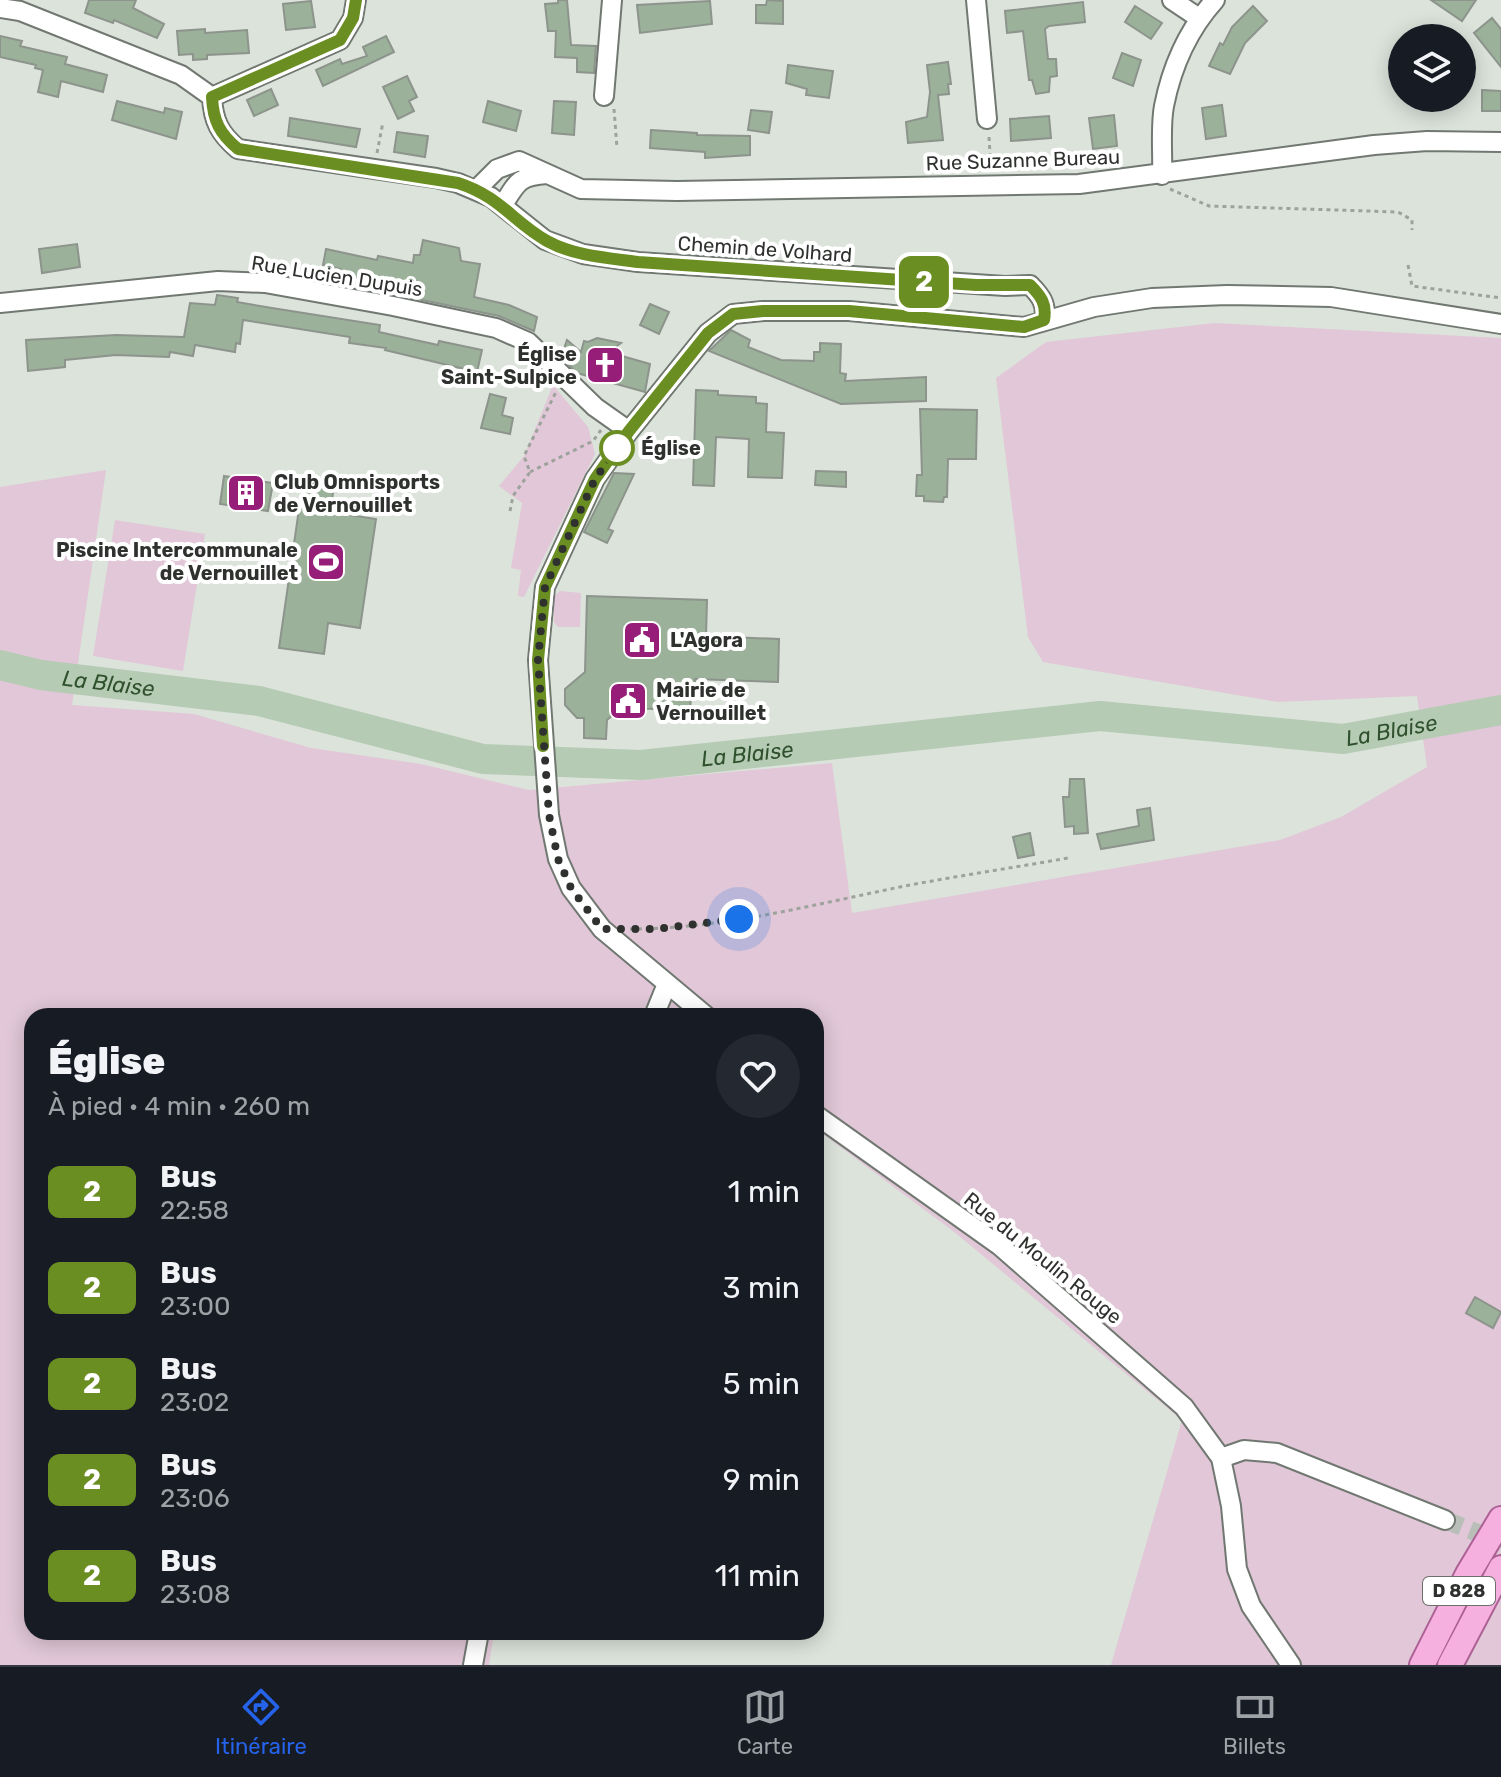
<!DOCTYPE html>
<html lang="fr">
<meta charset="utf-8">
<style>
:root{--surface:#171b24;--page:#242831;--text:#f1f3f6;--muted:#9ea1a6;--line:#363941;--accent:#2563eb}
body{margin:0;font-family:Rubik,sans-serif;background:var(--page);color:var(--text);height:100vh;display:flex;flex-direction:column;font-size:30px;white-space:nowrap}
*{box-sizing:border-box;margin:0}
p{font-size:26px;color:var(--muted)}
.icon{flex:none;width:44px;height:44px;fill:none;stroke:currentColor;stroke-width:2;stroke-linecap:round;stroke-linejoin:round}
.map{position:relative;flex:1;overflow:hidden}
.sheet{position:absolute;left:24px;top:1008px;width:800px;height:632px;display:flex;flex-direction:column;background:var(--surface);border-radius:24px;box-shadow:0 4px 20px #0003}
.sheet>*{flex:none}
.badge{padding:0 16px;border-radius:12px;font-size:28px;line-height:52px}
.buttons{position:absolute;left:1388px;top:24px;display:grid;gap:16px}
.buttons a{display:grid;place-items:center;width:88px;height:88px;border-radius:50%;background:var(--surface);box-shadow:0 4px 20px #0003;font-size:40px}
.you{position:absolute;width:40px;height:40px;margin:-20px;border:6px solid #fff;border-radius:50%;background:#1a73e8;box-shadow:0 0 0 12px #1a73e833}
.map>.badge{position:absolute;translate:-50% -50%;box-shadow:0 0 0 4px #fff}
.round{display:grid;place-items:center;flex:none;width:84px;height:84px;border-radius:42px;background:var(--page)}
.head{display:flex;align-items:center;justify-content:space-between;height:136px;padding:0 24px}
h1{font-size:38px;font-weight:800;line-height:60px}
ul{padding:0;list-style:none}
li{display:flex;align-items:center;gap:24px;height:96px;padding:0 24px}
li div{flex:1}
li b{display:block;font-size:30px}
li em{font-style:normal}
li .badge{min-width:88px;font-weight:700;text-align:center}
.menu{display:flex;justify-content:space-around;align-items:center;height:112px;border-top:2px solid var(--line);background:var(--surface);font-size:22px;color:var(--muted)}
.menu a{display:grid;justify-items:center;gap:4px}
.menu .on{color:var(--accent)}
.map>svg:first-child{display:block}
.green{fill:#e1c7d7}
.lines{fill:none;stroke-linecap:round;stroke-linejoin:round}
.river{stroke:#b5cbb4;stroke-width:30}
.building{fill:#9cb19a;stroke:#8c948c;stroke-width:2}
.minor-tunnel{stroke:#b9bfb8;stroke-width:18;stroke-dasharray:18 9;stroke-linecap:butt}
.minor-casing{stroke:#717871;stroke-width:22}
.major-casing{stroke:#ac6194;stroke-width:28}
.path{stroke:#9da39c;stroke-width:3;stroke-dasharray:4 4;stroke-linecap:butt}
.minor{stroke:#fff;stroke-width:18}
.major{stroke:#f6b0e0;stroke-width:24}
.line-casing{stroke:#fff;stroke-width:18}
.line{stroke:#6b8e23;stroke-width:12}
.walk{stroke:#2e312e;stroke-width:8;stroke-dasharray:0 14.4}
.stop-dot{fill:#fff;stroke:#6b8e23;stroke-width:4}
.labels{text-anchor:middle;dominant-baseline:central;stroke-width:8;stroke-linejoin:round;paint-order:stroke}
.shield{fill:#fff;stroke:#6d6f6d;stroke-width:2}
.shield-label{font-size:18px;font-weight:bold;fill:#2e312e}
.street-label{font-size:20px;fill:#2e312e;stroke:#fff}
.poi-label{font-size:20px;font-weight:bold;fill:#2e312e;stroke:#fff;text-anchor:start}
.stop-label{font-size:20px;font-weight:bold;fill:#2e312e;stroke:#fff;text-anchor:start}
.water-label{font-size:22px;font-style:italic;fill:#2f512d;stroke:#fff}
</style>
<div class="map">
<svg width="1501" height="1665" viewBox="0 0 1501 1665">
<rect width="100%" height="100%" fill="#dce3db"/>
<path class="green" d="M1215 323 1501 338V1665H1111L1182 1420 953 1231 816 1129V1016H32V1632H494L489 1665H0V487L106 470 72 705 194 714 311 748 421 764 529 790 832 763 852 913 1280 840 1341 817 1427 767 1417 696 1278 702 1043 662 1028 637 996 378 1046 342Z
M553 385 588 427 595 454 524 597 518 596 521 570 511 568 522 503 499 486 524 456Z
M115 520 205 534 183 671 93 656Z
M560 591 581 593 580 627H558L554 622V596Z"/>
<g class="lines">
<path class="river" id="s1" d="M0 665 41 675 259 701 483 759 641 765 1100 716 1343 739 1501 710"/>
</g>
<path class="building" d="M89 0H136L133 8 164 24 157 38 114 20 113 23 85 13Z
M558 0H567L571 45 596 46 594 73 577 72V58L555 57 556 31H548L545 4 558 3Z
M767 0 783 1V24L756 23V5H766Z
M1431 0H1476L1462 21Z
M311 1 315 27 286 30 283 4Z
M710 1 712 24 640 33 637 5Z
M1083 2 1085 22 1049 26 1045 29 1048 59H1056L1057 76 1050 77 1049 92 1036 94 1032 80H1029L1023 31 1007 33 1005 11Z
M1135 6 1162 23 1151 39 1125 22Z
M1253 6 1267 21 1245 43 1230 74 1209 66 1220 43 1223 45 1232 27Z
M1492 18 1501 29V67L1474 33Z
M205 29V33L247 30 249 53 207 55V59L193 60V54L179 55 177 31Z
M0 36 22 41 20 46 67 57 65 64 107 75 103 92 61 81 58 97 38 92 43 70 35 68 36 65 0 57Z
M386 36 394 52 323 86 316 70 340 59 342 64 367 56 363 47Z
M1122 53 1141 60 1133 86 1113 78Z
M948 62 951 84H948L949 94 938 95 943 140 908 143 906 122 927 117 930 92 927 65Z
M788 65 833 71 829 98 806 95 807 89 786 83Z
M407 76 417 97 409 101 414 111 398 119 383 87Z
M271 89 278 105 254 116 247 100Z
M1482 90 1501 91V111H1482Z
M117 101 164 113 165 108 182 112 176 139 112 120Z
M488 101 521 111 516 131 483 122Z
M554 101 576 102 574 135 552 133Z
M1222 105 1226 136 1206 139 1202 108Z
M751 110 772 112 769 133 748 130Z
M1114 115 1117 146 1093 149 1089 118Z
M1049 116 1051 138 1011 141 1010 119Z
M290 118 360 129 356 147 288 136Z
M651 130 697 133V135L750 136V155L705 158V152L650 148Z
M397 132 428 136 425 157 394 152Z
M423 240 459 248 461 261 480 264 474 297 509 305 537 317 534 331 499 316 398 295 399 286 339 274 340 269 323 265 326 249 377 260 378 256 413 263 414 255H420Z
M77 244 80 267 42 273 39 249Z
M217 295 238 298 237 302 272 308 380 325 379 332 438 345 439 341 482 350 477 372 385 350 386 348 349 343 350 337 243 320 240 344 236 343 235 352 195 345 193 356 170 352 169 357 116 355 65 360V367L28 371 26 340 116 335 184 337 190 303 215 305Z
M650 304 669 312 659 334 640 325Z
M731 330 750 340 748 347 781 360 814 361V352H820V343L841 344 840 373 846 374 845 381 926 377V401L841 404 709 351Z
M597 338 621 343 608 352 650 364 645 392 577 373 561 357 567 340 581 352 584 341 588 342Z
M696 390 718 391V395L756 397V403L767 404 766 432 784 433 782 478 748 477 749 439 716 437 714 486 693 485Z
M490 394 506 398 502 415 513 418 510 434 481 428Z
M920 409 977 410 976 459H948L947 497H944L943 502 924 501V496H916L917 475H922Z
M816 471 846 472V487L815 485Z
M614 473 634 474 608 529 613 531 607 543 584 532Z
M224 476 273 483 268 511 220 504Z
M308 476 335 481 330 512 376 519 360 628 328 623 324 654 279 648 299 509H303Z
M587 596 707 600 706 636 779 639 778 682 695 679 694 696 691 697 690 710 621 708 607 720 606 739 584 738V718H577L565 705V689L585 672Z
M1070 779H1084L1088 833 1074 834V826L1065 827 1063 797H1069Z
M1150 808 1154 840 1101 849 1097 834 1139 826 1137 810Z
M1030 833 1034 855 1018 858 1013 837Z
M1475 1297 1501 1312 1493 1328 1466 1313Z"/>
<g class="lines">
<path class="minor-tunnel" d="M1445 1520 1501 1542"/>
<g class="minor-casing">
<path id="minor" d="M356 0 353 18 340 40 212 97C213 121 220 134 238 149L436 178 458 183 491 197 545 240 583 254 638 262 1005 286 1030 285C1041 296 1047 304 1044 320
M976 0 987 119
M1172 0 1199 18
M0 8 20 11 181 75 212 97
M604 96 612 0
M1162 175C1163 153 1160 127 1164 106 1172 66 1188 30 1215 0
M477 189 497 169 519 161 581 189 677 191 1079 184 1374 145 1427 141 1501 142
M503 205C517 182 519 176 547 174
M0 303 218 281 265 283 393 306 496 328 528 342 595 407 629 431
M654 1016 667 984
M706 1016 602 929 571 888 558 859 549 815 538 660 545 587 595 479 629 431 708 333 733 314 763 311H849L1024 327 1094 307 1152 298 1227 295 1331 297 1501 324
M816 1115 1000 1246 1184 1407 1221 1458 1231 1506 1237 1569 1251 1606 1291 1665
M1221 1458 1244 1450 1277 1453 1445 1520
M473 1665 479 1632"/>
</g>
<g class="major-casing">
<path id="major" d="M1422 1665 1468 1574 1501 1519
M1450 1665 1501 1568"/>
</g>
<path class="path" d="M614 109 617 148
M989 137 991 169
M377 153 383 122
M1170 189 1209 206 1398 212 1412 220V230
M1408 265 1412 286 1501 298
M530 472 593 441 601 430
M510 511 513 496 530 472 524 456 556 392
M630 929C721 929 812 905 900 887 956 876 1012 868 1068 858"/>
<use href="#minor" class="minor"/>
<use href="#major" class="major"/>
</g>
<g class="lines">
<g class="line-casing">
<path id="line" d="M356 0 353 18 340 40 212 97C213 121 220 134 238 149L458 183C501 197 512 221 547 241 574 256 608 258 638 262L976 285H1030C1041 296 1047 304 1044 320L1024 327 849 311H763L733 314 708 333 629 431 595 479 545 587 538 660 543 746"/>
</g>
<use href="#line" class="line"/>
<path class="walk" d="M617 448 595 479 545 587 538 660 549 815 558 859 571 888 602 929H655L739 919"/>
</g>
<defs>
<g id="church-square" transform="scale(2)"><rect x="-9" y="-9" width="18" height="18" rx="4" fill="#961e79" stroke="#fff"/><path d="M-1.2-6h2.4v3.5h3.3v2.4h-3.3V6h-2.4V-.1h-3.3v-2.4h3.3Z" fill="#fff"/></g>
<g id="building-square" transform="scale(2)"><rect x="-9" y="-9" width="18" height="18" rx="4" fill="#961e79" stroke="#fff"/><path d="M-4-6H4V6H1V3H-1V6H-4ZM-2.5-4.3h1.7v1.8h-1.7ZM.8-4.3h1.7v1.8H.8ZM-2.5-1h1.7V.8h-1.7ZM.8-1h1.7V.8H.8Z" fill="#fff"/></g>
<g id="stadium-square" transform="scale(2)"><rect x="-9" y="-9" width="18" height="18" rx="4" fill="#961e79" stroke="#fff"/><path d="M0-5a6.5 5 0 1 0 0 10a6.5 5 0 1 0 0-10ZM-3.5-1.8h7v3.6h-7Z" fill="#fff"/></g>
<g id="civic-square" transform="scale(2)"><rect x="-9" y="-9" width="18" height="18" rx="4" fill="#961e79" stroke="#fff"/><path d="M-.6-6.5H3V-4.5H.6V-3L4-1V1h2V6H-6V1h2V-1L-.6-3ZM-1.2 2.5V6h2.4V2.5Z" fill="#fff"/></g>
</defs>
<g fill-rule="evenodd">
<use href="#church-square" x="605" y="365"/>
<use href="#building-square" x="246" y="493"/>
<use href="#stadium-square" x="326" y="562"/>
<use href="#civic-square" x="642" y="640"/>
<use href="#civic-square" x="628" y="701"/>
</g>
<circle class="stop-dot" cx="617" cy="448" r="16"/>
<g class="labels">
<rect class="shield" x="1423" y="1577" width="72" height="28" rx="6"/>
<g class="shield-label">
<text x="1459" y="1591">D 828</text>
</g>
<g class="street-label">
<text transform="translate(1023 160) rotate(-2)">Rue Suzanne Bureau</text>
<text transform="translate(765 249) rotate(4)">Chemin de Volhard</text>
<text transform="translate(337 276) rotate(9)">Rue Lucien Dupuis</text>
<text transform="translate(1043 1258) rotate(39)">Rue du Moulin Rouge</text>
</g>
<g class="poi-label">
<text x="577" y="354" text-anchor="end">Église<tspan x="577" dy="23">Saint-Sulpice</tspan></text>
<text x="274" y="482">Club Omnisports<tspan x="274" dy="23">de Vernouillet</tspan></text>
<text x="298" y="550" text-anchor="end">Piscine Intercommunale<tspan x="298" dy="23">de Vernouillet</tspan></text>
<text x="670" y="640">L'Agora</text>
<text x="656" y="690">Mairie de<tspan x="656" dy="23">Vernouillet</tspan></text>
</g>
<g class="stop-label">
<text x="641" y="448">Église</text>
</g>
<g class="water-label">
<text stroke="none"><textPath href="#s1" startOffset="110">La Blaise</textPath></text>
<text stroke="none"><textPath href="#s1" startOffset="1406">La Blaise</textPath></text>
<text stroke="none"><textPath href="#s1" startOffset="758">La Blaise</textPath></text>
</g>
</g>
</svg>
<div class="buttons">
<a><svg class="icon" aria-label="layers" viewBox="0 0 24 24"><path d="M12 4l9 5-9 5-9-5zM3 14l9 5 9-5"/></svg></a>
</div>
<div class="you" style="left:739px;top:919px"></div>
<b class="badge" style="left:924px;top:282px;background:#6b8e23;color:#fff">2</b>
<section class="sheet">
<div class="head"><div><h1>Église</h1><p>À pied · 4 min · 260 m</p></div><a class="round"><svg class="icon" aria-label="heart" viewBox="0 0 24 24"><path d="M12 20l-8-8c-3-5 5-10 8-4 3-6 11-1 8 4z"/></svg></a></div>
<ul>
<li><span class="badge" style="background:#6b8e23;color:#fff">2</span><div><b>Bus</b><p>22:58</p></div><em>1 min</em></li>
<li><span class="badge" style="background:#6b8e23;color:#fff">2</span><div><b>Bus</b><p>23:00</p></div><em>3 min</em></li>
<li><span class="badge" style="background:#6b8e23;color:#fff">2</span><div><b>Bus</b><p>23:02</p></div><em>5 min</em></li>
<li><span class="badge" style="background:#6b8e23;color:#fff">2</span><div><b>Bus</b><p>23:06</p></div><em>9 min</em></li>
<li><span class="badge" style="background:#6b8e23;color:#fff">2</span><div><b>Bus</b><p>23:08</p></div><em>11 min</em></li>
</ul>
</section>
</div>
<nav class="menu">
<a class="on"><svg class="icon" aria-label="directions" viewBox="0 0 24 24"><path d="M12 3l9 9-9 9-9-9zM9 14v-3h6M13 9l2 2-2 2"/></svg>Itinéraire</a>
<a><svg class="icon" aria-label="map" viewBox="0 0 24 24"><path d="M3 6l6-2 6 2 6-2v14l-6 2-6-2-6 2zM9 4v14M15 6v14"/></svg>Carte</a>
<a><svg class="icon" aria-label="tickets" viewBox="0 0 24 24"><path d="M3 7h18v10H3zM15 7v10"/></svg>Billets</a>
</nav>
